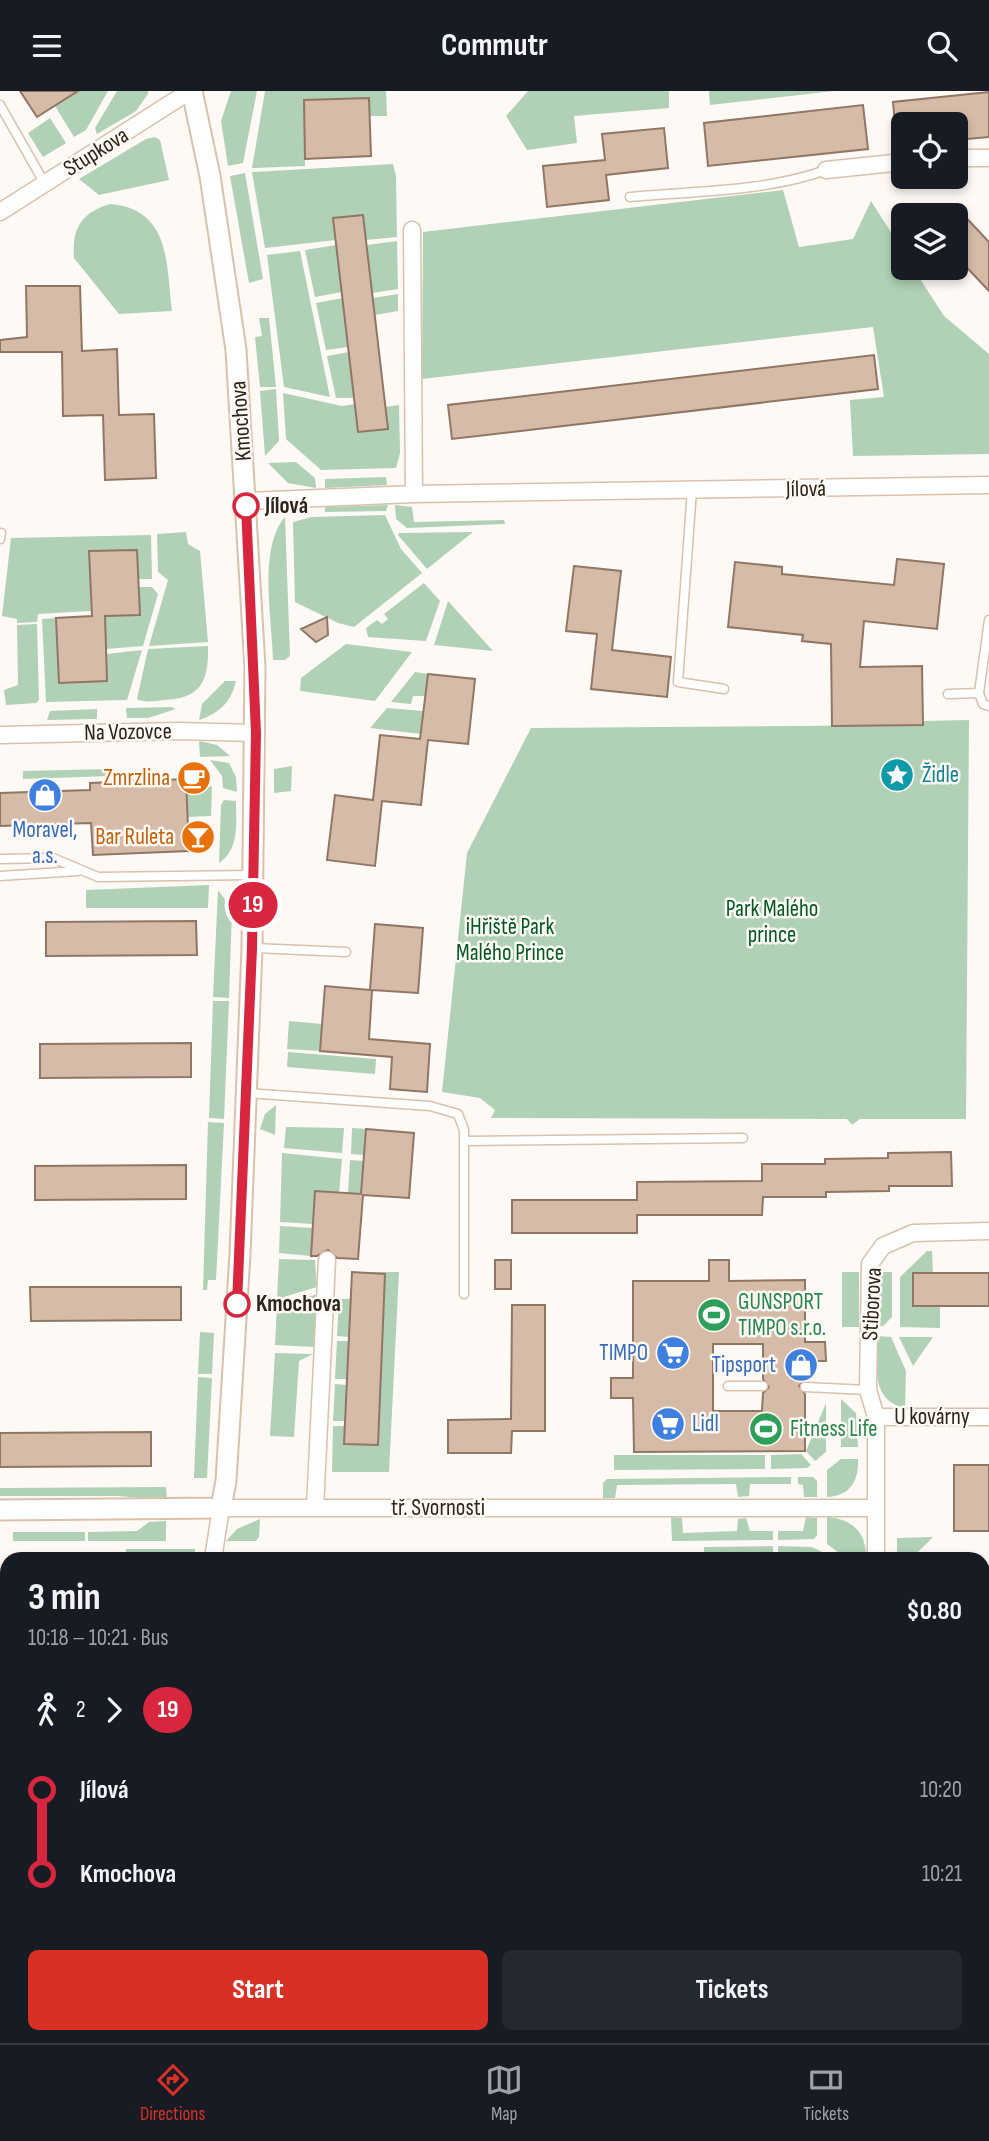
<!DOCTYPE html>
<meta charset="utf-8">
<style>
:root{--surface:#171b24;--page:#242831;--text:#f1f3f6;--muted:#9ea1a6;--line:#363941;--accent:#d93025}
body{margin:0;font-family:"Sofia Sans Condensed",sans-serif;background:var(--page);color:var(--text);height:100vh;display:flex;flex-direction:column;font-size:26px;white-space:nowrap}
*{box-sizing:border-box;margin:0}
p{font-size:23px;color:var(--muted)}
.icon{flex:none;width:38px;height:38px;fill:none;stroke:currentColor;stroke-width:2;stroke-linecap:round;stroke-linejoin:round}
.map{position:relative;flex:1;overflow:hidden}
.drawer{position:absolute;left:0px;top:1461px;width:990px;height:492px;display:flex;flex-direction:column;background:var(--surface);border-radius:21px 21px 0 0;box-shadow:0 4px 10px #0003}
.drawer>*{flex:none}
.badge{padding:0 14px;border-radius:23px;font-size:24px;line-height:46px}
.buttons{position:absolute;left:891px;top:21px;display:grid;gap:14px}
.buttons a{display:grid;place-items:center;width:77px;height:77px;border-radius:10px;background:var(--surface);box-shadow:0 4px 10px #0003;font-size:35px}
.map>.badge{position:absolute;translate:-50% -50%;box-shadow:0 0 0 4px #fff}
.legs{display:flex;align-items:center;gap:10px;height:77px;padding:0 28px;font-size:23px}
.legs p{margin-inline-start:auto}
.summary{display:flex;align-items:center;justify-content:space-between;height:119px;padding:0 28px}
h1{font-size:38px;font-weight:700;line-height:52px}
.action{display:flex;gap:14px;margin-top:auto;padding:14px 28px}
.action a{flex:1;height:80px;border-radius:10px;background:var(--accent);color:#fff;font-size:28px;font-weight:700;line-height:80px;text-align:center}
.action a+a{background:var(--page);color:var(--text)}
ul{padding:0 28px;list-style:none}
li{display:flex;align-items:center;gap:24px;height:84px;font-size:26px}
li i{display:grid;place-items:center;width:10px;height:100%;margin:0 9px;background:currentColor}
li i::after{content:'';width:18px;height:18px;margin:-9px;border:5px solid;border-radius:50%;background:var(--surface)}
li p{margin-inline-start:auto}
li:first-child i{background:linear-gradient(#0000 50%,currentColor 0)}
li:last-child i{background:linear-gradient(currentColor 50%,#0000 0)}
header{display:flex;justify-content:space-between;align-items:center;height:91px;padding:0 28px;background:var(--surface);font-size:32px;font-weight:700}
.tabs{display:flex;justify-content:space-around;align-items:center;height:98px;border-top:2px solid var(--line);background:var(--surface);font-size:19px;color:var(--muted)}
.tabs a{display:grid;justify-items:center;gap:4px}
.tabs .on{color:var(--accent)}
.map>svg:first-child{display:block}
.green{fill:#b0d1b5}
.building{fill:#d7bba9;stroke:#907665;stroke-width:2;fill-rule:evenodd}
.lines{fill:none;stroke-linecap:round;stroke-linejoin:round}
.service-casing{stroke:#dac1ab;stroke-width:11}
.minor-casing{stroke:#dac1ab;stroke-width:19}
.tertiary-casing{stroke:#dac1ab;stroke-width:23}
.service{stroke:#fff;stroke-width:8}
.minor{stroke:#fff;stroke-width:16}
.tertiary{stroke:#fff;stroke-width:19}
.line-1-casing{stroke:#fff;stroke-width:16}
.line-1{stroke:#d7263d;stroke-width:10}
.stop-1-dot{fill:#fff;stroke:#d7263d;stroke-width:3.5}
.labels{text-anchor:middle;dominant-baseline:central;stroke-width:5;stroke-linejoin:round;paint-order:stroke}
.street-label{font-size:23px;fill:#2d241b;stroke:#fef9f4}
.stop-label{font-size:23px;font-weight:bold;fill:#2d241b;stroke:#fef9f4;text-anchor:start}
.culture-label{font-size:23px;fill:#0d838f;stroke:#fef9f4;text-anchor:start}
.food-label{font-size:23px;fill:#c56008;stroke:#fef9f4;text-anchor:end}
.shop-label{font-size:23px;fill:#366cbe;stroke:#fef9f4;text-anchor:end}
.park-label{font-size:23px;fill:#005923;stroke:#fef9f4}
.leisure-label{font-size:23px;fill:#27864d;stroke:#fef9f4;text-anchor:start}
</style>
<header><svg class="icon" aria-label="menu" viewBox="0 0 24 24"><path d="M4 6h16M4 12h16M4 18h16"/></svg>Commutr<svg class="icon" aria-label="search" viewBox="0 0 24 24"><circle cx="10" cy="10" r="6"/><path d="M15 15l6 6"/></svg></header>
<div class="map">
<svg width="989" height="1952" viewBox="0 0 989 1952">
<rect width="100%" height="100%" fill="#fef9f4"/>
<path class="green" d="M78 0H108L86 39 74 46 55 15Z
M117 0H148V3L136 20 97 43 95 37Z
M231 0H257L243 72 228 75 221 30Z
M265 0H386L387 25H370L369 7 304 9 305 75 252 77Z
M528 0H669V17L574 25 577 52 527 59 506 25Z
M709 0H834L710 14Z
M50 27 66 52 43 66 28 42Z
M155 46 160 49 169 89 99 104 79 88 146 48Z
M393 73 396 85 397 146 366 149 363 124 336 149 265 157 252 81Z
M245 82 263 188 249 192 230 85Z
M783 99 799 156 853 148 871 110 903 160V177H913L944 225 989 263V363L853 365 850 309 884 306 873 236 422 288 423 141Z
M110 113C171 118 166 173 172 220L119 223 74 167C72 137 81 122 110 113Z
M397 150 398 198 372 202 367 154Z
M336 154 342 201 315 206 305 159Z
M300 160 330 306 284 296 267 164Z
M398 203V220L375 224 373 207Z
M343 207 348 256 326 259 316 212Z
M259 227H269L276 296H260L255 246 262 245Z
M349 261 354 307H336L327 265Z
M276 298 279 350 265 365 260 300Z
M283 302 342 315 355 313 388 338 385 316 399 314 400 362 396 377 321 379 286 348Z
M296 371 315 387 316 397 288 392 268 372Z
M386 386 387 394 325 397V388Z
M388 414 386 420 325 421V416Z
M395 414 412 416 414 431 504 429 505 433 407 437 396 428Z
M385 424 401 458 422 482 354 536 338 532 295 511 293 431 312 426Z
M285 426 290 565 285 569H273C272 529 258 457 285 426Z
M186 441 188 453 200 460 208 551 149 555 168 489 158 481 157 443Z
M473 441 427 478 398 444 399 442Z
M151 444 152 488H138L137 459 89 460 91 520 38 523 37 531 17 532V528L2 525 11 447Z
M424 492 440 510 426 550 368 546 366 537 377 529 382 533 388 528 384 523Z
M139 496H152L158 503 143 555 106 558 105 525Z
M448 510 493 560 434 554Z
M56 527 59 592 107 590 106 563 142 559 127 609 46 611 42 528Z
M37 533 39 609 36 612 6 614 4 599 18 594 17 534Z
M346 553 412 561 375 610 300 600 301 587Z
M208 555C209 590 201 608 164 609 155 610 144 612 137 608L148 558Z
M415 581 428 583 425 605H413L411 613 391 611Z
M225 590H236C231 611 220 622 199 629L202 613Z
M171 616 176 618 148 627H127L126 617Z
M387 617 423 620 421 643 370 637Z
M97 618V628L47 629 50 620Z
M969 629 966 1028H860L852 1034 847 1028 491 1027 495 1019 480 1007 442 1001 467 762 531 637 913 634 923 630Z
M199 650 217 654 230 665 200 666Z
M210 669 229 672 236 686 237 701 223 697 222 685Z
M292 675 291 700 274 702V678Z
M110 678V685L23 688V680Z
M199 687 212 696 211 725 187 726 186 688Z
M224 709 236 710C236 732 240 758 219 772L221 714Z
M209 794 208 817H86V799Z
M218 799 232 818 229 907 213 906Z
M213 910H229L224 1028 209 1027Z
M289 930 322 933 320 960 287 958Z
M288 961 376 968 375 983 287 976Z
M276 1014 275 1044 260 1038 265 1023Z
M208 1031 224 1032 216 1189H208L207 1199H203Z
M286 1036 344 1037 342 1062 284 1057Z
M352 1037 366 1038 364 1064 351 1063Z
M282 1062 342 1068 339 1102 313 1133 280 1131Z
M350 1069 364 1070 361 1103 348 1102Z
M280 1135 313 1137 311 1165 279 1162Z
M927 1160H932L933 1182H913V1214L940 1215V1237L900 1236V1186Z
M279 1168 315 1169 317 1196 277 1208Z
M352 1181H399L389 1381H332L333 1335H345L385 1183Z
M842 1181H859V1236H842Z
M878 1181H892V1226L883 1235 877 1236Z
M318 1203 314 1256 275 1254 277 1215Z
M339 1208H350L349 1246 337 1245Z
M200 1241 214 1242 212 1283H198Z
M877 1245 891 1246 906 1280 905 1317C870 1310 877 1273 877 1245Z
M899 1246H933L913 1275Z
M337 1250H349L347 1288H335Z
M275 1262 313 1263 299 1270 294 1346 270 1345Z
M198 1286 212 1287 207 1387H194Z
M335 1293 347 1294 345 1330H333Z
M841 1308 856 1322 858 1356H841Z
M826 1312V1361L815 1370 806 1360Z
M801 1363 811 1374 807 1377 771 1378V1364Z
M614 1364H765V1378L614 1379Z
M841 1368H858C859 1390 850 1405 827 1406V1379Z
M791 1386V1393H750L749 1405 738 1406 736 1393 617 1394 615 1407H603V1392L607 1388Z
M798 1386H813L817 1390V1406H804L803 1394 798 1393Z
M166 1396 167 1409 118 1405H0V1397Z
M671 1426 682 1427 683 1442 737 1440 738 1428 746 1427 750 1440H773V1449L672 1450Z
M806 1426 817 1427V1444L814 1448 778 1449V1440H803Z
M827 1426C853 1428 867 1442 866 1468H847L827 1453Z
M260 1428 259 1446 256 1450H226L237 1438Z
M166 1430V1450H88V1441L137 1440 149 1431Z
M13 1441H85V1450H13Z
M933 1446 911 1468H897V1447Z
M773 1455V1468H704V1456Z
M778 1455 812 1456 836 1468H778Z
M126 1458H195V1468H126Z
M0 1506H7V1909H0Z
M192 1946H298V1952H192Z"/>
<path class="building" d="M20 0H78L37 26Z
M989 1V46L956 49V33H895L893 11Z
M369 7 371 65 305 68 304 9Z
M863 14 868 58 708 75 704 32Z
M664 37 668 77 606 84 609 109 547 116 543 75 605 69 602 43Z
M956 116 989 151V200L956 165Z
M363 124 388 338 358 341 333 127Z
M26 195H80L82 260 117 258 119 324 154 323 156 387 105 389 103 324 63 325 62 261H0V249L27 246Z
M874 264 878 298 452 348 448 314Z
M137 459 140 524 105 525 107 590 59 592 56 527 92 525 89 460Z
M897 468 944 473 937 538 864 530 860 576 922 575 923 634 832 635 831 553 802 550 803 544 728 536 735 471 782 476V483L894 494Z
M574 475 621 480 612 559 671 566 667 606 591 598 597 543 566 540Z
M327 526 328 544 316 551 301 538Z
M428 583 475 588 468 653 428 649 421 714 382 710 375 775 327 769 335 704 373 709 380 644 420 648Z
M186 688 189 760 93 764 91 732 0 735V702L90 699V692Z
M196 830 197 864 46 865V831Z
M375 833 423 837 418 902 372 899 369 948 430 953 427 1001 390 998 392 966 320 960 325 895 370 899Z
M191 952V986L40 987V953Z
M366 1038 414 1042 409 1107 363 1104 358 1168 337 1167 328 1159 317 1165H311L315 1100 361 1103Z
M951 1061 952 1095H889V1100L826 1101V1106H763L762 1124H637V1142H512V1109H637V1091L762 1090V1073H825V1068L888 1067V1062Z
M186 1074V1108L35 1109V1075Z
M495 1169H511V1198H495Z
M709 1169H729V1190L805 1189V1251H825L826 1270H805V1289L799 1295 805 1303V1360L634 1361 633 1307H611V1287H633V1190H709ZM713 1253H763V1288L769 1296 763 1302 762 1320H713Z
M352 1181 385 1183 378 1354 344 1353Z
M913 1182H989V1215H913Z
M30 1196H181V1229L31 1230Z
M512 1214H545V1340H512L511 1362H448V1329L511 1328Z
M151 1341V1375L0 1376V1342Z
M954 1374H989V1440H954Z"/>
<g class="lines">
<g class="service-casing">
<path id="service" d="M0 14 45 93
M630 106C695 100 765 101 826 79
M692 399 678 591 724 598
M0 448 1 442
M979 602 983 613 989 615
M948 603 979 602 989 529
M0 768 53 767 98 786 252 784
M0 785 78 780
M252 857 346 861
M248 1002 430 1015 458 1023 464 1039V1203
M465 1050 743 1047
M728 1295H763
M805 1296 868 1299"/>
</g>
<g class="minor-casing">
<path id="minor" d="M956 67H989
M826 79 903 71
M0 121 190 0
M412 139 414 403
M246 410 414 403 989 394
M0 644 178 640 256 642
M876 1326H989
M315 1417 327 1169
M213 1468 221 1417H875
M876 1468V1326L868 1299 870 1173 883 1155 913 1142 989 1140
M984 1642H989
M984 1860H989
M855 1952V1946"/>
</g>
<g class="tertiary-casing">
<path id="tertiary" d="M0 1419 221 1417 226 1390 240 1163 252 857 255 576 236 259 210 85 192 0"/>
</g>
<use href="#service" class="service"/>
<use href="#minor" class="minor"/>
<use href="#tertiary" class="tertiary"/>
</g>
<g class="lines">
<g class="line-1-casing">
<path id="line-1" d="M237 1213 252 857 256 642 246 415"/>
</g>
<use href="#line-1" class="line-1"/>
</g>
<defs>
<g id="sight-disc" transform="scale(1.75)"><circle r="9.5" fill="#0f9aa8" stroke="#fef9f4"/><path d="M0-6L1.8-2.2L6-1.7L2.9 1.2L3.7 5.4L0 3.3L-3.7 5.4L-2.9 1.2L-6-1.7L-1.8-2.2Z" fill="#fff"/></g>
<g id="cafe-disc" transform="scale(1.75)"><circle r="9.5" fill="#e8710a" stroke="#fef9f4"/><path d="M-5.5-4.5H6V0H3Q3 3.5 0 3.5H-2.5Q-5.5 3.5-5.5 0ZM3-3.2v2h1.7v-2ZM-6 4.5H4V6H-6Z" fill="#fff"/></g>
<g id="shop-disc" transform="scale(1.75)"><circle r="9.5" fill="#3f7fe0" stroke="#fef9f4"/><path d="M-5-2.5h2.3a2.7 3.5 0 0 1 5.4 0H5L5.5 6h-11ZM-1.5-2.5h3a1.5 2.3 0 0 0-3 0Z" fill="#fff"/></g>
<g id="bar-disc" transform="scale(1.75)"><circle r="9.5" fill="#e8710a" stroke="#fef9f4"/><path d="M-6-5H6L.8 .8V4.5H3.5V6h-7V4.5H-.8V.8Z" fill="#fff"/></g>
<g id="stadium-disc" transform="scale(1.75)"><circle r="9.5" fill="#2e9e5b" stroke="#fef9f4"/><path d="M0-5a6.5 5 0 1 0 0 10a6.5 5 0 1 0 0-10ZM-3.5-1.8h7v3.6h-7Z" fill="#fff"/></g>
<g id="supermarket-disc" transform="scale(1.75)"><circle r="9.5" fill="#3f7fe0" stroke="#fef9f4"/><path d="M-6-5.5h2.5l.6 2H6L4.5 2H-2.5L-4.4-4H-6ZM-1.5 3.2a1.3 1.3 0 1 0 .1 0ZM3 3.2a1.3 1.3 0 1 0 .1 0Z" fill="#fff"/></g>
</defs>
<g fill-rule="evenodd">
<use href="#sight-disc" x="897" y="684"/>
<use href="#cafe-disc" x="194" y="687"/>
<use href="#shop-disc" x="45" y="704"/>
<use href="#bar-disc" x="198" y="746"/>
<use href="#stadium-disc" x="714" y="1224"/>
<use href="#supermarket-disc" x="673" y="1262"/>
<use href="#shop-disc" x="801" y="1274"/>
<use href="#supermarket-disc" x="668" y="1333"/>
<use href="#stadium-disc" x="766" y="1338"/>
</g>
<g class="stop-1-dot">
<circle cx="246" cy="415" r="12"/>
<circle cx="237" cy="1213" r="12"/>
</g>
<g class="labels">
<g class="street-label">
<text transform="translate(96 61) rotate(-32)">Stupkova</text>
<text transform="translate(241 330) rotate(-94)">Kmochova</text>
<text transform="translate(806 398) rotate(-1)">Jílová</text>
<text transform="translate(128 641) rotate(-1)">Na Vozovce</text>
<text transform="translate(872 1213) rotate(-87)">Stiborova</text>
<text x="932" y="1326">U kovárny</text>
<text x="438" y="1417">tř. Svornosti</text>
</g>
<g class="stop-label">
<text x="265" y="415">Jílová</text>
<text x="256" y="1213">Kmochova</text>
</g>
<g class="culture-label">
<text x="922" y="684">Židle</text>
</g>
<g class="food-label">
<text x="170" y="687">Zmrzlina</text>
<text x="174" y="746">Bar Ruleta</text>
</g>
<g class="shop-label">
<text x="45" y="739" text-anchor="middle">Moravel,<tspan x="45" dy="26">a.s.</tspan></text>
<text x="648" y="1262">TIMPO</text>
<text x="776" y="1274">Tipsport</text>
<text x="692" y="1333" text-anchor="start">Lidl</text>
</g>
<g class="park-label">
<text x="772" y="818">Park Malého<tspan x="772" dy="26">prince</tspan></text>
<text x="510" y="836">iHřiště Park<tspan x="510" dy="26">Malého Prince</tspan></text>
</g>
<g class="leisure-label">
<text x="738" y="1211">GUNSPORT<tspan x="738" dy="26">TIMPO s.r.o.</tspan></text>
<text x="790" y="1338">Fitness Life</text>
</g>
</g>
</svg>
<div class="buttons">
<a><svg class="icon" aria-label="locate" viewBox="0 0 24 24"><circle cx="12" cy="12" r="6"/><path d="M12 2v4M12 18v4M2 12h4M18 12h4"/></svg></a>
<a><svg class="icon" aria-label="layers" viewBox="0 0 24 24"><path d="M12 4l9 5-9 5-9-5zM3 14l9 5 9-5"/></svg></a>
</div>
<b class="badge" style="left:253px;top:814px;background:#d7263d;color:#fff">19</b>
<section class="drawer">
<div class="summary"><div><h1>3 min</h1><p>10:18 – 10:21 · Bus</p></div><b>$0.80</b></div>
<div class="legs"><svg class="icon" aria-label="walk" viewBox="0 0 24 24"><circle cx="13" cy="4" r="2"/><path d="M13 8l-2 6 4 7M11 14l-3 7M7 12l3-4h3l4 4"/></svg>2<svg class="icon" aria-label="forward" viewBox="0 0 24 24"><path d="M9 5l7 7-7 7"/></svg><b class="badge" style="background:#d7263d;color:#fff">19</b></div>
<ul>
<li><i style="color:#d7263d"></i><b>Jílová</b><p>10:20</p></li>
<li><i style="color:#d7263d"></i><b>Kmochova</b><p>10:21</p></li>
</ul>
<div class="action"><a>Start</a><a>Tickets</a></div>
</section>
</div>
<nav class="tabs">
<a class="on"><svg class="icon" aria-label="directions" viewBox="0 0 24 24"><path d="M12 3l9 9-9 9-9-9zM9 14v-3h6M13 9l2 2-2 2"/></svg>Directions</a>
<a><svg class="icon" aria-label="map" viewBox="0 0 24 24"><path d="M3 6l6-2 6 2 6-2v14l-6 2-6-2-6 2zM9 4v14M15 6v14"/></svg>Map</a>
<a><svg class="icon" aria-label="tickets" viewBox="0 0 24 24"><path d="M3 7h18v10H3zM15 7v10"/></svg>Tickets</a>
</nav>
